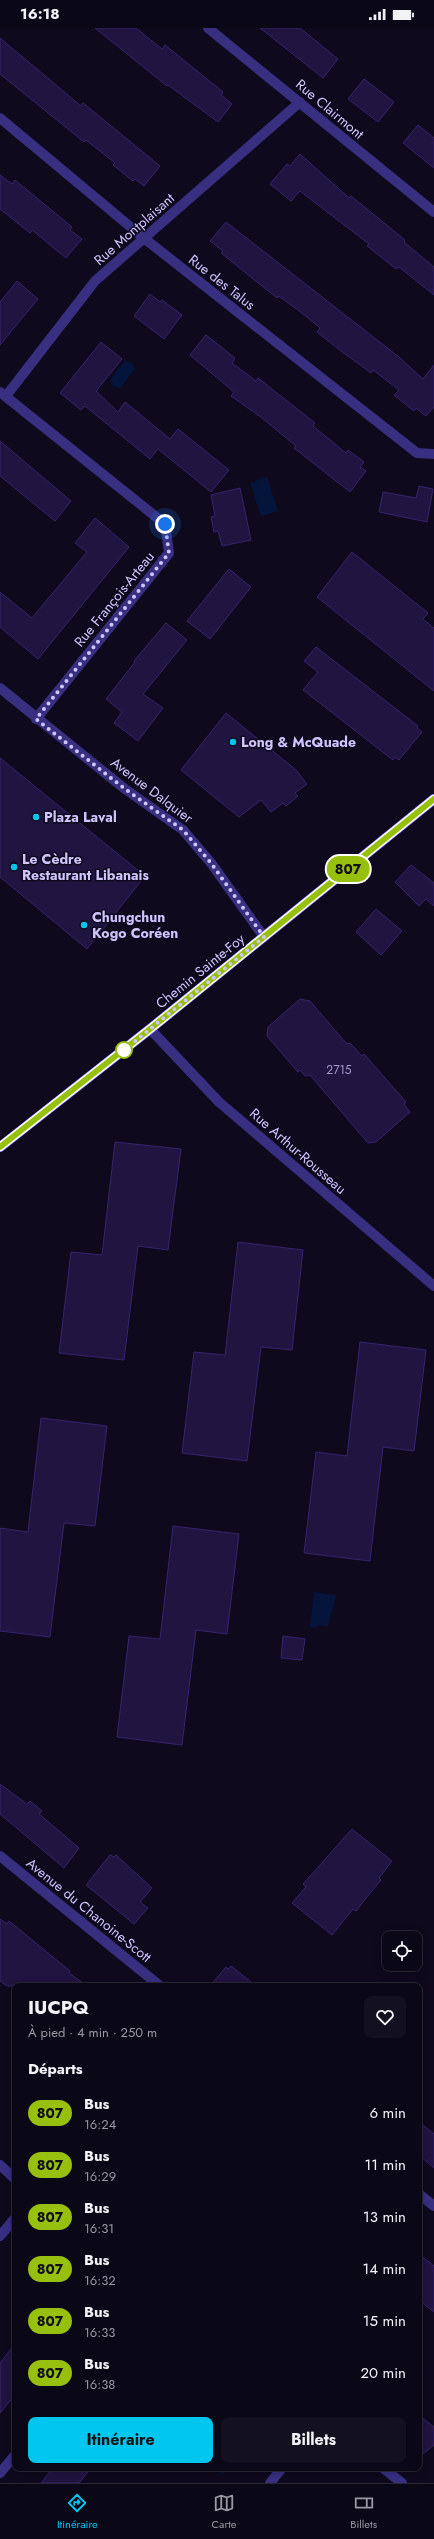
<!DOCTYPE html>
<html lang="fr">
<meta charset="utf-8">
<style>
:root{--surface:#0a0716;--page:#13101f;--text:#f1f3f6;--muted:#9999a1;--line:#2a2835;--accent:#00c6f0}
body{margin:0;font-family:Jost,sans-serif;background:var(--page);color:var(--text);height:100vh;display:flex;flex-direction:column;font-size:15px;white-space:nowrap}
*{box-sizing:border-box;margin:0}
p{font-size:13px;color:var(--muted)}
.icon{flex:none;width:22px;height:22px;fill:none;stroke:currentColor;stroke-width:2;stroke-linecap:round;stroke-linejoin:round}
.map{position:relative;flex:1;overflow:hidden}
.sheet{position:absolute;left:12px;top:1955px;width:410px;height:488px;display:flex;flex-direction:column;background:var(--surface);border-radius:8px;box-shadow:0 2px 10px #0003,0 0 0 1px var(--line)}
.sheet>*{flex:none}
.badge{padding:0 8px;border-radius:13px;font-size:14px;line-height:26px}
.fabs{position:absolute;left:382px;top:1903px;display:grid;gap:8px}
.fabs a{display:grid;place-items:center;width:40px;height:40px;border-radius:8px;background:var(--surface);box-shadow:0 2px 10px #0003,0 0 0 1px var(--line);font-size:20px}
.you{position:absolute;width:20px;height:20px;margin:-10px;border:3px solid #fff;border-radius:50%;background:#1a73e8;box-shadow:0 0 0 6px #1a73e833}
.map>.badge{position:absolute;translate:-50% -50%;box-shadow:0 0 0 2px #fff}
h2{padding:0 16px;font-size:15px;line-height:36px}
.round{display:grid;place-items:center;flex:none;width:42px;height:42px;border-radius:8px;background:var(--page)}
.head{display:flex;align-items:center;justify-content:space-between;height:68px;padding:0 16px}
h1{font-size:19px;font-weight:700;line-height:30px}
.primary-button{display:flex;gap:8px;margin-top:auto;padding:8px 16px}
.primary-button a{flex:1;height:46px;border-radius:8px;background:var(--accent);color:#111;font-size:16px;font-weight:700;line-height:46px;text-align:center}
.primary-button a+a{background:var(--page);color:var(--text)}
ul{padding:0;list-style:none}
li{display:flex;align-items:center;gap:12px;height:52px;padding:0 16px}
li div{flex:1}
li b{display:block;font-size:15px}
li em{font-style:normal}
li .badge{min-width:44px;font-weight:700;text-align:center}
.status{display:flex;justify-content:space-between;align-items:center;height:28px;padding:0 20px;background:var(--surface);direction:ltr}
.status svg{height:11px;fill:currentColor}
.dock{display:flex;justify-content:space-around;align-items:center;height:56px;border-top:1px solid var(--line);background:var(--surface);font-size:11px;color:var(--muted)}
.dock a{display:grid;justify-items:center;gap:2px}
.dock .active{color:var(--accent)}
.map>svg:first-child{display:block}
.water{fill:#04143b}
.building{fill:#201440;stroke:#38236e}
.lines{fill:none;stroke-linecap:round;stroke-linejoin:round}
.minor{stroke:#382f81;stroke-width:10}
.secondary{stroke:#6c5cff;stroke-width:10}
.line-casing{stroke:#fff;stroke-width:9}
.line{stroke:#97bf0d;stroke-width:6}
.walk{stroke:#d0c5ff;stroke-width:4;stroke-dasharray:0 7.2}
.poi-dot{fill:#00c6f0;stroke:#0e091d;stroke-width:1.5}
.stop-dot{fill:#fff;stroke:#97bf0d;stroke-width:2}
.labels{text-anchor:middle;dominant-baseline:central;stroke-width:3;stroke-linejoin:round;paint-order:stroke}
.number-label{font-size:12px;fill:#a499cf}
.street-label{font-size:14px;fill:#d0c5ff;stroke:#0e091d}
.poi-label{font-size:14px;font-weight:bold;fill:#d0c5ff;stroke:#0e091d;text-anchor:start}
</style>
<div class="status"><b>16:18</b><svg viewBox="0 0 49 12"><path d="M0 12V9h3v3zM5 12V6h3v6zM10 12V3h3v9zM15 12V0h3v12zM26 1h20v11H26zM47 4h2v5h-2z"/></svg></div>
<div class="map">
<svg width="434" height="2455" viewBox="0 0 434 2455">
<rect width="100%" height="100%" fill="#0e091d"/>
<path class="water" d="M125 332 132 335 135 341 120 360 113 358 110 352Z
M267 449 278 483 261 488 250 455Z
M314 1564 336 1567C335 1578 330 1586 328 1598L318 1597 316 1600 310 1599Z
M211 2440H229L223 2446Z"/>
<path class="building" d="M95 0H136L162 21 165 17 223 64 221 67 232 76 218 94 168 57 167 58Z
M260 0H300L338 31 323 50Z
M0 10 81 78 83 75 160 138 144 158 135 151 133 153 113 137 115 135 86 112 84 114 0 46Z
M364 51 394 74 378 94 348 71Z
M418 97 434 110V140L403 115Z
M300 126 349 170 351 168 405 212 404 214 434 239V267L399 239 396 241 367 218 369 216 300 163 291 173 270 156 287 136 290 138Z
M0 147 12 156 15 152 72 199 70 202 82 211 66 230 32 202 30 205 0 181Z
M226 194 399 329 423 351 434 337V379L426 388 416 380 414 383 394 367 399 362 373 342 371 345 337 320 317 304 320 300 307 289 279 268 277 270 221 225 223 223 210 213Z
M17 253 38 271 0 317V274Z
M150 266 160 274 162 272 182 287 164 311 134 288Z
M206 307 235 330 232 335 256 353 258 350 315 395 313 398 346 425 348 422 364 434 360 439 366 443 350 464 294 420 296 418 262 390 231 368 234 364 190 327Z
M101 314 122 331 96 363 118 384 125 374 170 411 178 401 229 442 211 464 158 421 150 431 85 378 81 382 60 365Z
M0 413 71 473 55 493 0 448Z
M419 458 433 461 427 494 379 484 383 464 416 470Z
M240 460 251 512 222 518 218 503 214 504 211 489 215 488 211 467Z
M95 490 129 519 38 631 0 599V564L32 590 87 524 75 515Z
M352 524 428 585 423 591 434 600V663L317 569Z
M229 541 251 559 210 611 187 593Z
M166 595 187 612 143 666 163 680 138 713 114 695 122 684 106 671 135 634 134 633Z
M316 619 418 698 417 700 422 704 399 732 395 729 393 732 303 662 318 644 304 633Z
M226 685 296 742 307 756 295 765 298 768 286 778 283 775 271 784 261 772 239 789 181 742Z
M0 730 145 848 87 921 0 849Z
M411 837 434 855V878L426 871 419 878 395 854Z
M376 881 402 903 381 927 356 904Z
M300 971 310 973 346 1015 351 1016 362 1028 364 1026 406 1074 404 1076 410 1084 376 1114 368 1115 310 1047 305 1048 300 1042 298 1044 267 1008 268 999Z
M115 1114 181 1121 168 1222 138 1218 124 1332 59 1325 71 1224 102 1227Z
M238 1214 303 1222 292 1322 261 1319 247 1433 182 1425 194 1324 225 1327Z
M360 1314 426 1322 414 1423 383 1419 370 1533 304 1525 316 1424 347 1428Z
M41 1390 107 1398 95 1498 64 1495 50 1609 0 1603V1500L28 1504Z
M173 1498 239 1506 227 1606 196 1602 182 1717 117 1709 129 1608 160 1611Z
M283 1608 305 1611 302 1632 281 1630Z
M0 1756 27 1776 30 1773 42 1783 39 1786 79 1820 64 1840 0 1786Z
M352 1801 392 1833 379 1850 381 1852 371 1864 356 1883 353 1881 332 1907 292 1875 306 1859 303 1856Z
M110 1827 114 1829 116 1827 152 1860 140 1874 148 1880 134 1896 86 1857Z
M0 1891 7 1896 9 1893 70 1943 69 1945 87 1958H7L0 1953Z
M231 1938 256 1958H210L226 1939 228 1941Z
M419 2094 434 2106V2140L419 2127Z
M419 2226 434 2238V2284L419 2272Z
M15 2316V2367L0 2385V2335Z
M419 2387 434 2399V2417L419 2429Z
M53 2440H91L79 2455H41Z"/>
<g class="lines">
<path class="minor" d="M208 0 434 184
M0 90 145 211 417 425 434 426
M0 364 165 496 169 525 36 691
M6 368 95 253 300 74
M0 660 125 761 183 802 211 835 264 909
M150 1001 219 1074 434 1258
M0 1828 160 1958
M0 2137 15 2151
M419 2166 434 2178
M0 2208 15 2190
M383 2440 402 2455
M0 2445 15 2427
M270 2455 282 2440"/>
<path class="secondary" d="M0 1119 150 1001 434 771"/>
</g>
<g class="lines">
<g class="line-casing">
<path id="line" d="M0 1119 150 1001 434 771"/>
</g>
<use href="#line" class="line"/>
<path class="walk" d="M124 1022 264 909 211 835 183 802 125 761 36 691 169 525 165 496"/>
</g>
<g class="poi-dot">
<circle cx="233" cy="714" r="4"/>
<circle cx="36" cy="789" r="4"/>
<circle cx="14" cy="839" r="4"/>
<circle cx="84" cy="897" r="4"/>
</g>
<circle class="stop-dot" cx="124" cy="1022" r="8"/>
<g class="labels">
<g class="number-label">
<text x="339" y="1042">2715</text>
</g>
<g class="street-label">
<text transform="translate(330 81) rotate(40)">Rue Clairmont</text>
<text transform="translate(134 201) rotate(-41)">Rue Montplaisant</text>
<text transform="translate(222 254) rotate(38)">Rue des Talus</text>
<text transform="translate(114 571) rotate(-51)">Rue François-Arteau</text>
<text transform="translate(152 762) rotate(37)">Avenue Dalquier</text>
<text transform="translate(200 943) rotate(-39)">Chemin Sainte-Foy</text>
<text transform="translate(298 1123) rotate(41)">Rue Arthur-Rousseau</text>
<text transform="translate(89 1882) rotate(39)">Avenue du Chanoine-Scott</text>
</g>
<g class="poi-label">
<text x="241" y="714">Long &amp; McQuade</text>
<text x="44" y="789">Plaza Laval</text>
<text x="22" y="831">Le Cèdre<tspan x="22" dy="16">Restaurant Libanais</tspan></text>
<text x="92" y="889">Chungchun<tspan x="92" dy="16">Kogo Coréen</tspan></text>
</g>
</g>
</svg>
<div class="fabs">
<a><svg class="icon" aria-label="locate" viewBox="0 0 24 24"><circle cx="12" cy="12" r="6"/><path d="M12 2v4M12 18v4M2 12h4M18 12h4"/></svg></a>
</div>
<div class="you" style="left:165px;top:496px"></div>
<b class="badge" style="left:348px;top:841px;background:#97bf0d;color:#111">807</b>
<section class="sheet">
<div class="head"><div><h1>IUCPQ</h1><p>À pied · 4 min · 250 m</p></div><a class="round"><svg class="icon" aria-label="heart" viewBox="0 0 24 24"><path d="M12 20l-8-8c-3-5 5-10 8-4 3-6 11-1 8 4z"/></svg></a></div>
<h2>Départs</h2>
<ul>
<li><span class="badge" style="background:#97bf0d;color:#111">807</span><div><b>Bus</b><p>16:24</p></div><em>6 min</em></li>
<li><span class="badge" style="background:#97bf0d;color:#111">807</span><div><b>Bus</b><p>16:29</p></div><em>11 min</em></li>
<li><span class="badge" style="background:#97bf0d;color:#111">807</span><div><b>Bus</b><p>16:31</p></div><em>13 min</em></li>
<li><span class="badge" style="background:#97bf0d;color:#111">807</span><div><b>Bus</b><p>16:32</p></div><em>14 min</em></li>
<li><span class="badge" style="background:#97bf0d;color:#111">807</span><div><b>Bus</b><p>16:33</p></div><em>15 min</em></li>
<li><span class="badge" style="background:#97bf0d;color:#111">807</span><div><b>Bus</b><p>16:38</p></div><em>20 min</em></li>
</ul>
<div class="primary-button"><a>Itinéraire</a><a>Billets</a></div>
</section>
</div>
<nav class="dock">
<a class="active"><svg class="icon" aria-label="directions" viewBox="0 0 24 24"><path d="M12 3l9 9-9 9-9-9zM9 14v-3h6M13 9l2 2-2 2"/></svg>Itinéraire</a>
<a><svg class="icon" aria-label="map" viewBox="0 0 24 24"><path d="M3 6l6-2 6 2 6-2v14l-6 2-6-2-6 2zM9 4v14M15 6v14"/></svg>Carte</a>
<a><svg class="icon" aria-label="tickets" viewBox="0 0 24 24"><path d="M3 7h18v10H3zM15 7v10"/></svg>Billets</a>
</nav>
